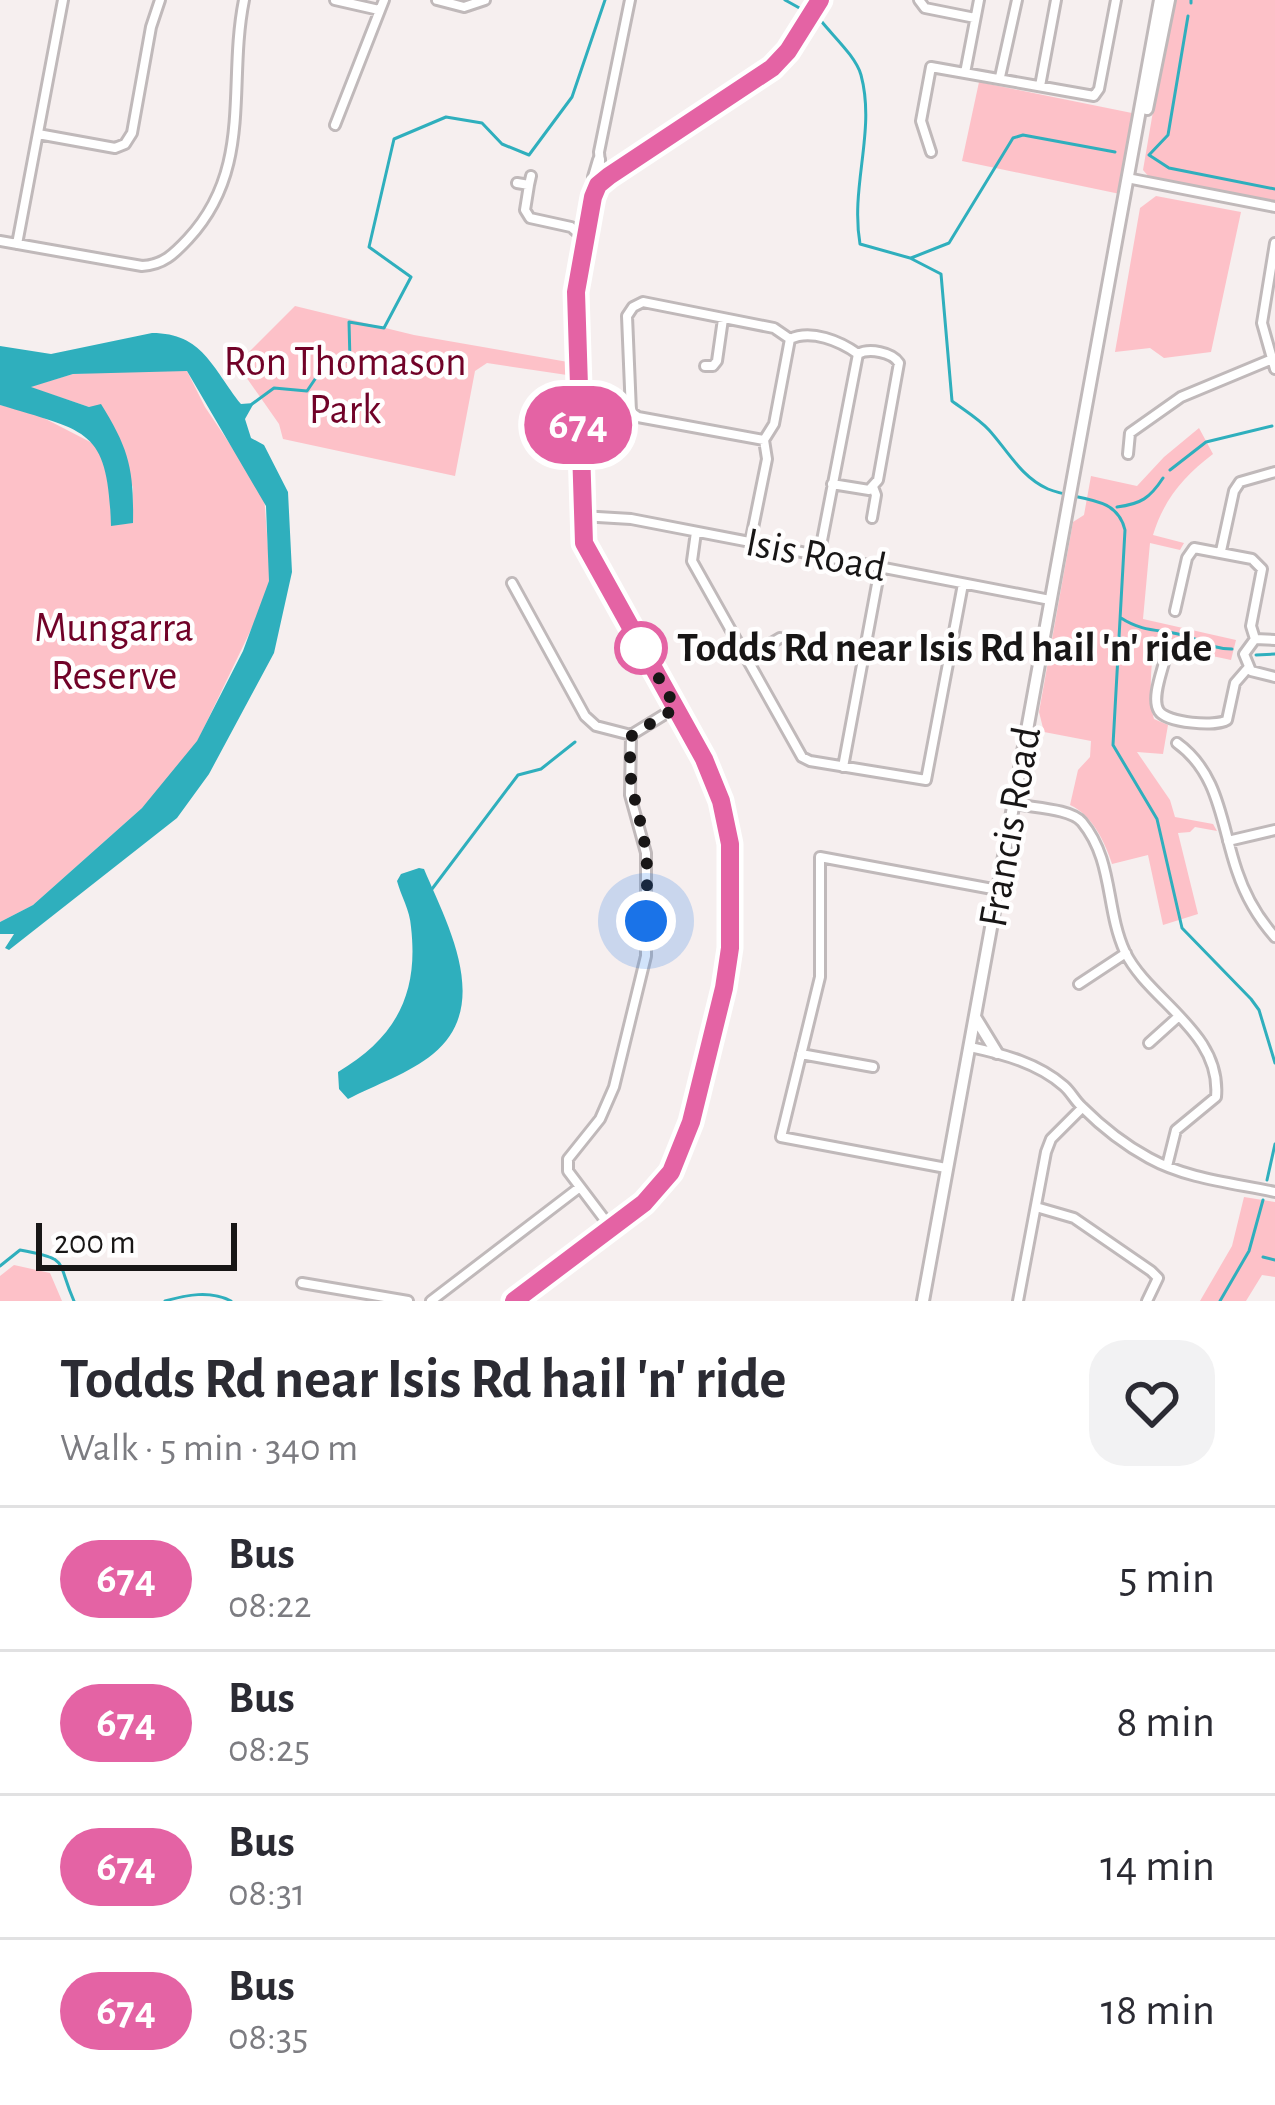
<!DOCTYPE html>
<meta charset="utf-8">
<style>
:root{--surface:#fff;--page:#f2f2f3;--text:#2b2b33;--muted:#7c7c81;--line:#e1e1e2}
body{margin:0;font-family:"Alegreya Sans",sans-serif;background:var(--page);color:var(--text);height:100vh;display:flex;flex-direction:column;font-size:45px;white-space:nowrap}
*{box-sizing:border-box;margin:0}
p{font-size:39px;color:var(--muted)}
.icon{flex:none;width:66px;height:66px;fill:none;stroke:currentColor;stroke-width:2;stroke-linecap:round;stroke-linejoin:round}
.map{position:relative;height:1301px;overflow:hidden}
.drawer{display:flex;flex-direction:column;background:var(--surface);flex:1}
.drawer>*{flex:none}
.badge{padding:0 24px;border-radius:39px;font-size:42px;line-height:78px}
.scale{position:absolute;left:36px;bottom:30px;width:201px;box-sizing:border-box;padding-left:12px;border:6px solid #181616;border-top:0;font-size:33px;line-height:42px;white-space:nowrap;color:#181616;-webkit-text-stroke:9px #fffefe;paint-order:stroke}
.you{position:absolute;width:60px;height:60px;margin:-30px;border:9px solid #fff;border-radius:50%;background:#1a73e8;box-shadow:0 0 0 18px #1a73e833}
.map>.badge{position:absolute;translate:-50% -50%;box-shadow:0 0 0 6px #fff}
.round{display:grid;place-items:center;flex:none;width:126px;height:126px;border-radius:36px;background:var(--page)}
.summary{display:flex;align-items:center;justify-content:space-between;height:204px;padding:0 60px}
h1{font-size:57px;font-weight:700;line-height:90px}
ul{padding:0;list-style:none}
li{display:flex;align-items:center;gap:36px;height:144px;padding:0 60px;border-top:3px solid var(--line)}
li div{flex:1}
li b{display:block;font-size:45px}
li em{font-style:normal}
li .badge{min-width:132px;font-weight:700;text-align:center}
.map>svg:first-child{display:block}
.green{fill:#fdc1c8}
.water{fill:#2fafbd}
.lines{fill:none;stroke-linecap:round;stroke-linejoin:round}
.stream{stroke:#2fafbd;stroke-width:3}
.street-casing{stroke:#c0b9ba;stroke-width:14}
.secondary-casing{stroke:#c0b9ba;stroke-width:16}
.street{stroke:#fff;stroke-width:8}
.secondary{stroke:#fff;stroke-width:10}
.line-casing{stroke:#fff;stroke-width:27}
.line{stroke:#e463a4;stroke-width:18}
.walk{stroke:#181616;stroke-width:12;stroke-dasharray:0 21.6}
.stop-dot{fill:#fff;stroke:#e463a4;stroke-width:6}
.labels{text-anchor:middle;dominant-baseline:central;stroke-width:9;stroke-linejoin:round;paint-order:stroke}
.park-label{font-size:42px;fill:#710228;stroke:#fffefe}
.street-label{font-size:42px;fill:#181616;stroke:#fffefe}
.stop-label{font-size:42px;font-weight:bold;fill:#181616;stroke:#fffefe;text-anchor:start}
</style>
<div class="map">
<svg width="1275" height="1301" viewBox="0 0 1275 1301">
<rect width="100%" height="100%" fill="#f6efef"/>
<path class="green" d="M1172 0H1275V202L1150 178 1143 170Z
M979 82 1132 113 1120 194 962 161Z
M1156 196 1241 212 1211 352 1164 358 1150 348 1115 352 1140 208Z
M295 306 414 335 568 362 567 375 487 363 475 371 455 476 283 439 279 424 237 364Z
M164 369 187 371 205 407 264 495 271 588 187 763 142 808 33 905 0 922V405L36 414 98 446 110 475 112 525 132 523 133 487 89 407 29 387 73 374Z
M1199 428 1213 454C1184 476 1164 499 1153 535L1184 543 1180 550 1150 543 1143 619 1236 640 1231 660 1156 644C1150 657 1149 705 1154 719L1168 725 1163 754 1137 752 1170 800 1175 817 1213 824 1217 831 1195 827 1190 832 1178 833 1198 914 1163 925 1148 855 1112 864C1105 842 1092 815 1070 805L1078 770 1090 757 1091 741 1044 732 1039 712 1073 522 1084 515 1091 476 1137 486 1164 457Z
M1244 1197 1275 1202V1277L1262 1275 1246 1301H1200L1232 1246Z
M14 1265 50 1273 62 1301H0V1276Z"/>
<path class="water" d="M152 333C203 333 212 368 241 404L254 403 245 419 251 438 264 445 288 492 292 572 274 653 209 774 177 818 9 950 5 948 14 934H0V922L33 905 142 808 197 741 243 651 269 581 266 506 187 371 73 374 31 387 89 407 101 404C129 449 134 469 133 523L111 526C108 428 88 432 0 405V346L51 354Z
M419 868 424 869C447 924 493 1005 433 1054 410 1073 375 1085 348 1099L339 1089 338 1072C395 1038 419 995 411 927 410 910 401 896 397 881L401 874Z"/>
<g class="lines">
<path class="stream" d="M785 0 803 10
M1191 3V0
M1188 16 1168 135 1149 155 1169 168 1275 189
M822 22C834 37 856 57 861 75 876 131 850 186 860 244L910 258 941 274 952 401C964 410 979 419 989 430 1008 451 1021 477 1048 489 1076 501 1117 494 1125 530L1113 745 1157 819 1182 928 1251 999 1259 1010 1275 1063
M911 258 949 243 1013 138 1023 135 1115 152
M252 404 274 388 307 391 328 360 350 361 349 322 384 328 411 277 369 247 394 139 446 117 482 123 502 144 529 155 572 97 605 0
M1170 470 1206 442 1272 426
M1117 507C1141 504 1150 498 1163 478
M1121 618C1144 633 1162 629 1186 636 1203 641 1212 649 1232 649
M1256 655 1275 654
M432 889 518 775 541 769 575 742
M1267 1180 1275 1144
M1263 1257 1275 1260
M0 1266 20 1250C71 1259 56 1261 74 1301
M165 1301C186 1295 210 1290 231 1301
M1220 1301 1249 1251 1263 1200"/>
<g class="street-casing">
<path id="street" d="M335 0 379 10
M437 0 464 7 485 0
M919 0 925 8 975 18
M965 73 979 0
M1000 77 1017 0
M1040 86 1056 0
M335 125 384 0
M38 134 115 148 125 144 132 133 151 27 160 0
M931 152 921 121 931 67 1094 96 1099 89 1116 0
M609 176 600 164 599 152 630 0
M1127 178 1275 207
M517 183 529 185 531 176
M529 185 525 210 530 218 571 227 585 239
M0 241 142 266C163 265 174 254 188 239 254 168 227 85 244 0
M1275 243 1262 323 1275 369
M17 244 63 0
M790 339C811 329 840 341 858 354
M705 366H713L717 361 723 319
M764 440 638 417 631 412 627 316 633 307 643 302 774 328 790 339
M1128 454 1130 433 1181 397 1270 360
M832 484 869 490 878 480 899 363C892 352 869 348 858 354
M581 516 631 519 1050 600
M872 518 876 495 873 487
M696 532 692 561 802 757 810 761 926 780 963 584
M750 543 767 459 764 440 774 424 790 339
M1221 551 1234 491 1240 482 1275 472
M819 556 858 354
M512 583 585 716 596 726 631 735
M1175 611 1187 558 1194 548 1252 559 1262 569 1251 626 1255 639
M1275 640 1255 639 1244 654 1251 671 1275 677
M746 658 780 638
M1165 659C1162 672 1151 699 1159 711 1167 723 1216 727 1227 720L1235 683 1248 668
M1177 743C1220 774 1221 825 1237 871 1245 895 1258 918 1275 937
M843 767 880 568
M1015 804C1036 808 1071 809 1082 822 1114 861 1105 908 1125 952 1149 1001 1222 1032 1216 1097L1176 1130 1167 1166
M1228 841 1275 830
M1079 984 1126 953
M1149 1043 1179 1016
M970 1047C1003 1054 1038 1063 1064 1086 1071 1092 1075 1101 1082 1107 1101 1126 1125 1145 1149 1158 1187 1179 1233 1183 1275 1192
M801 1054 873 1067
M946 1168 781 1137 820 977V857L998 890
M1036 1207 1074 1218 1151 1271 1158 1278 1147 1301
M611 1228 568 1171V1159L600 1119 614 1087 646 956V853L630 795 631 735 675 708
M302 1283 408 1301
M431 1301 580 1187
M1018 1301 1046 1152 1051 1139 1082 1108"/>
</g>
<g class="secondary-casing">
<path id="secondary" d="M1147 109 1169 0
M597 187 594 177 599 160
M975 1017 997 1053
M514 1301 644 1203 672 1172 691 1122 724 989 730 948 729 844 721 801 704 759 583 543 576 296 593 197 598 185 609 176 778 63 820 0
M923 1301 1160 0"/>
</g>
<use href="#street" class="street"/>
<use href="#secondary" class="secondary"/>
</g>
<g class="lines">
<g class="line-casing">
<path id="line" d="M514 1301 644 1203 671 1172 691 1122 724 988 730 948V844L721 801 704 759 584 543 576 292 593 197 598 185 609 176 772 68 788 51 820 0"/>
</g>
<use href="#line" class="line"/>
<path class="walk" d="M641 648 634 635 676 708 632 735C625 784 638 801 645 846 649 870 646 897 646 921"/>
</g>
<circle class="stop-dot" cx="641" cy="648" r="24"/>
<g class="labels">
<g class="park-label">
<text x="345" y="362">Ron Thomason<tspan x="345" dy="48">Park</tspan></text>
<text x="114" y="628">Mungarra<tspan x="114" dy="48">Reserve</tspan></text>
</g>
<g class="street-label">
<text transform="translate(816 555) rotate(11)">Isis Road</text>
<text transform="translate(1010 827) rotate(-80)">Francis Road</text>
</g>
<g class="stop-label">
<text x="677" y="648">Todds Rd near Isis Rd hail 'n' ride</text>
</g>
</g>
</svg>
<div class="scale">200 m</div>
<div class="you" style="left:646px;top:921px"></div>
<b class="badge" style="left:578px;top:425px;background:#e463a4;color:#fff">674</b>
</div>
<section class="drawer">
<div class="summary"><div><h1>Todds Rd near Isis Rd hail 'n' ride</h1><p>Walk · 5 min · 340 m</p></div><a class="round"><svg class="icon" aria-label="heart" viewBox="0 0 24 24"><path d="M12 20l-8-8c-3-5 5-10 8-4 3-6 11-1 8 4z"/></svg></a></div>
<ul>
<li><span class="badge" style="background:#e463a4;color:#fff">674</span><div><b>Bus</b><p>08:22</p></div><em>5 min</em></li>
<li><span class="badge" style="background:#e463a4;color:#fff">674</span><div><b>Bus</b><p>08:25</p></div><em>8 min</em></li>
<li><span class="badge" style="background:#e463a4;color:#fff">674</span><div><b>Bus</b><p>08:31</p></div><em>14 min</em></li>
<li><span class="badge" style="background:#e463a4;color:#fff">674</span><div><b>Bus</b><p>08:35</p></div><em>18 min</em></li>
</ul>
</section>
